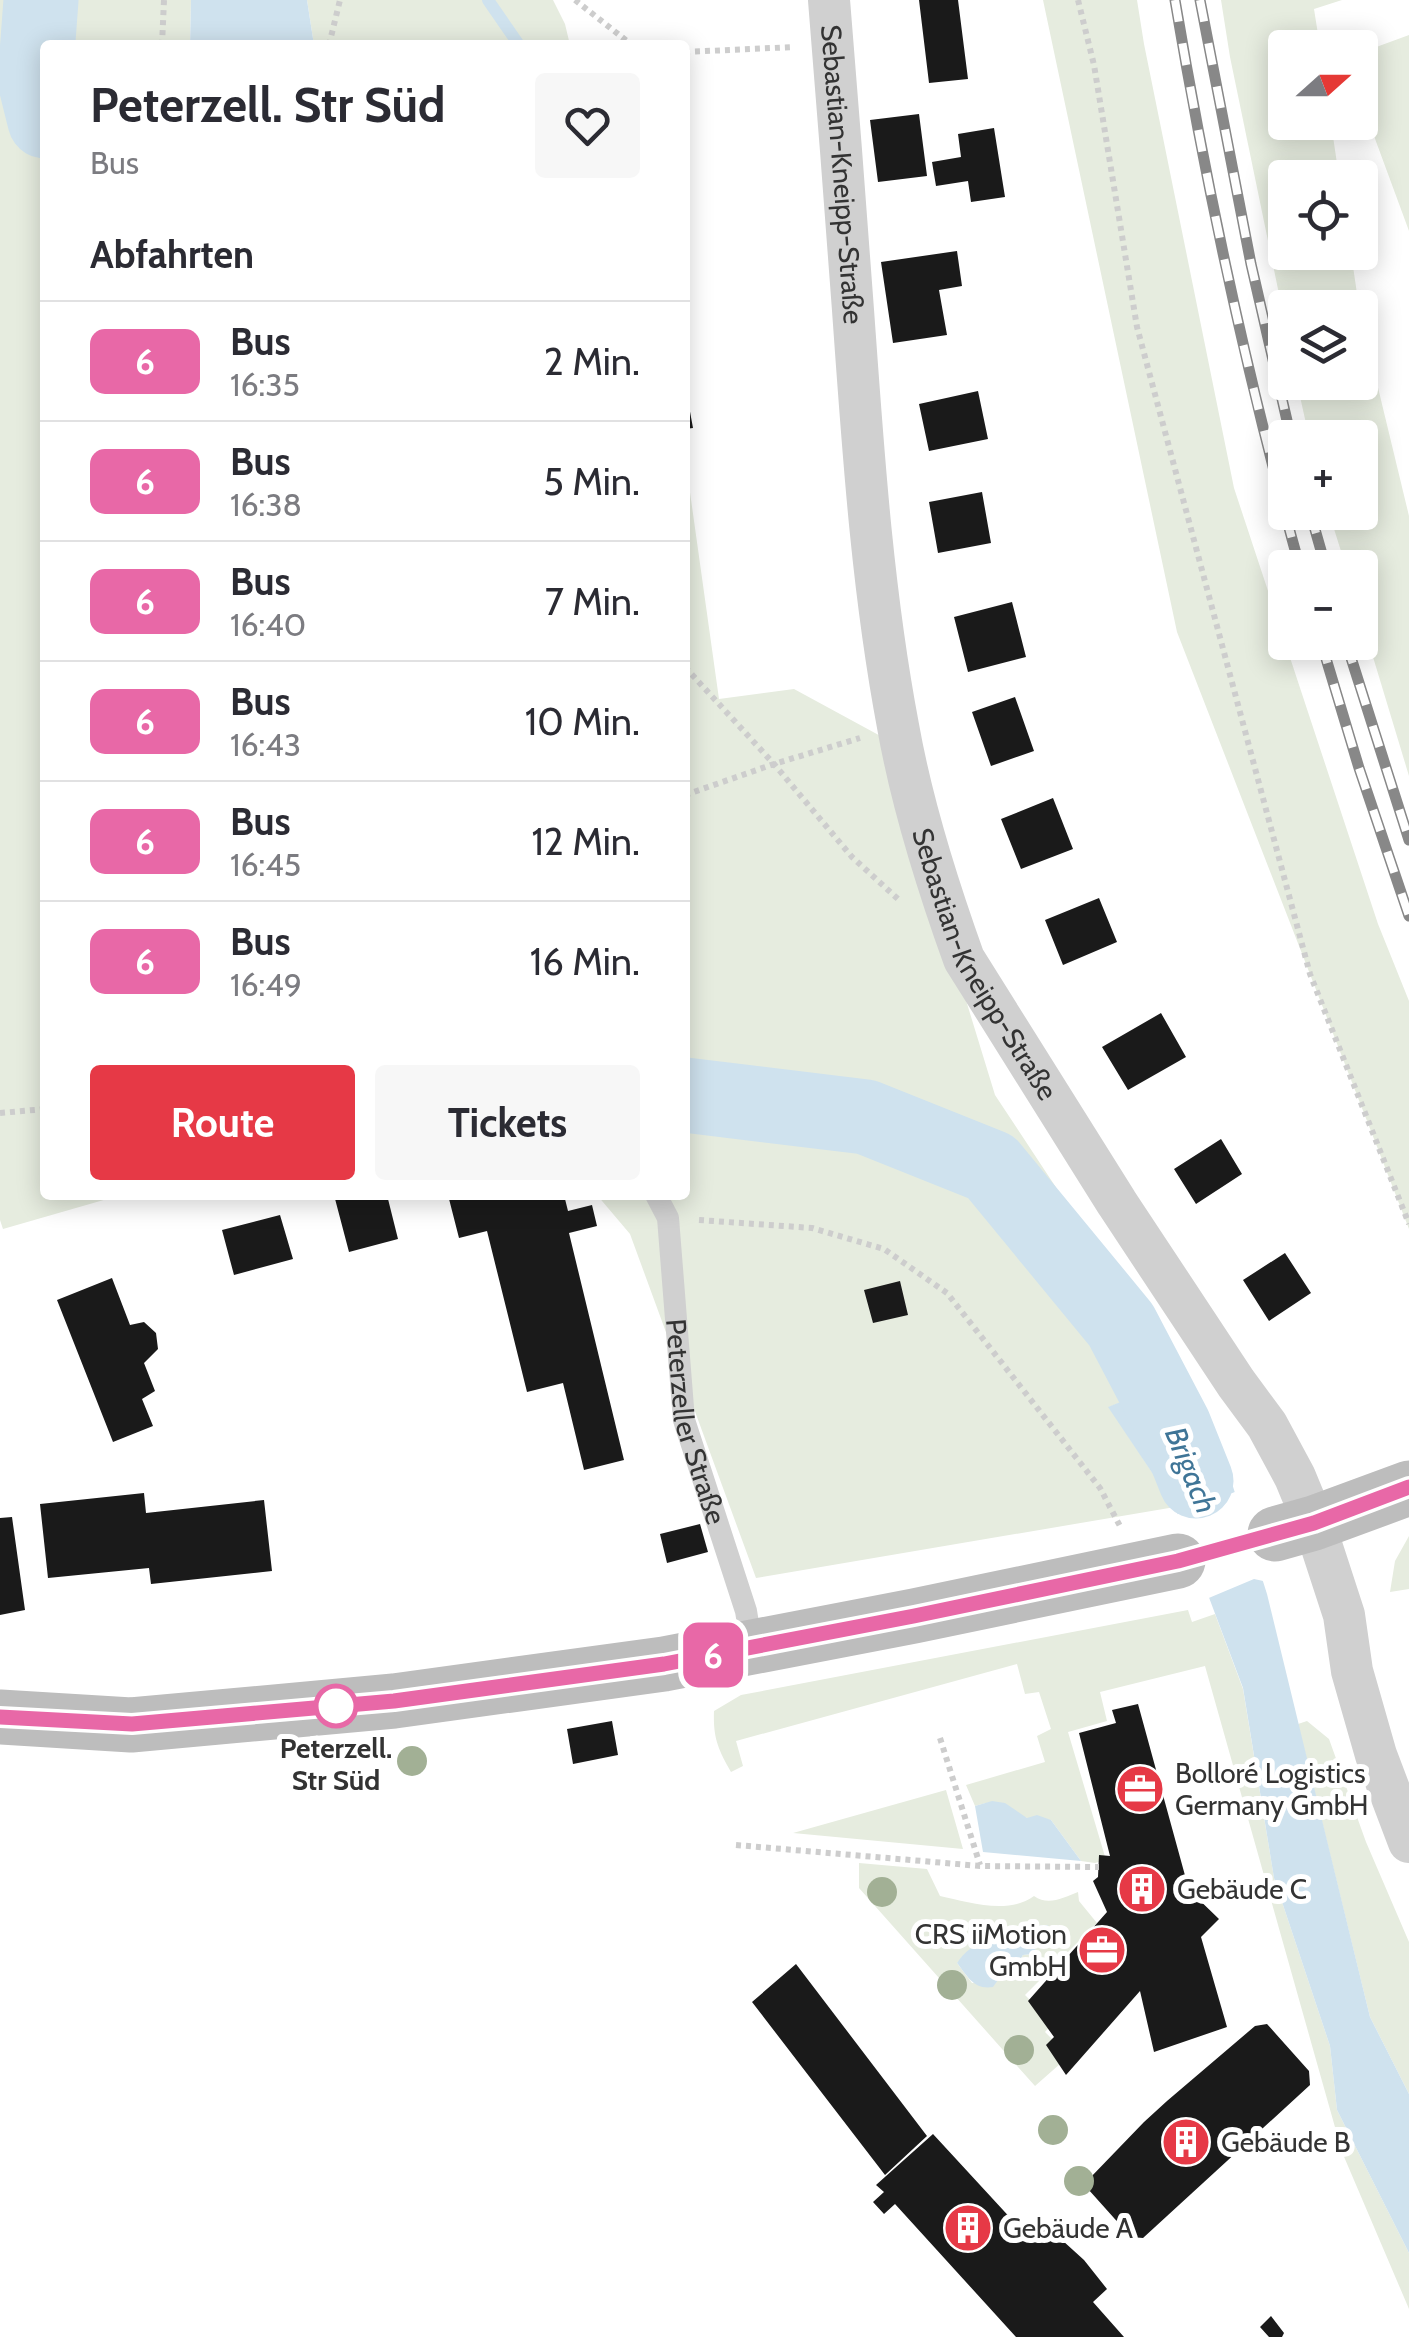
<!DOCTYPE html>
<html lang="de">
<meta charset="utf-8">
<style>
:root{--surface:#fff;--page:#f7f7f7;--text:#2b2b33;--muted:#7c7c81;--line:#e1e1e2;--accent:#e63946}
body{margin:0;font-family:Cabin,sans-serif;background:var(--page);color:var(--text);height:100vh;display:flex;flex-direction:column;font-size:38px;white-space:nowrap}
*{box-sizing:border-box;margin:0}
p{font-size:32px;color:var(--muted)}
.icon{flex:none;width:55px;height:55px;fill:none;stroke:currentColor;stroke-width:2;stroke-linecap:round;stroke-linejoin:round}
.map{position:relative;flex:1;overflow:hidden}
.panel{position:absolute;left:40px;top:40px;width:650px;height:1160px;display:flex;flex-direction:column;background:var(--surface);border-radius:10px;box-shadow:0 5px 25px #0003}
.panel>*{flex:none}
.badge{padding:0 20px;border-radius:15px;font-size:35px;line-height:65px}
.needle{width:65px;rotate:69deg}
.fabs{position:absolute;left:1268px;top:30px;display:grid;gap:20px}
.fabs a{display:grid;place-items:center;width:110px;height:110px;border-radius:10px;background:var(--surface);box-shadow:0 5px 25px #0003;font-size:50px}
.map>.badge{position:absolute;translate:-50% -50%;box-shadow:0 0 0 5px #fff}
h2{padding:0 50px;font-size:38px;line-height:90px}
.round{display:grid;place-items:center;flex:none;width:105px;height:105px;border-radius:10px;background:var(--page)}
.overview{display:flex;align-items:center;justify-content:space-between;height:170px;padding:0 50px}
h1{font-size:48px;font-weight:800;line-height:75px}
.primary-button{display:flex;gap:20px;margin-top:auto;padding:20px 50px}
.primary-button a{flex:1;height:115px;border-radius:10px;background:var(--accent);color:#fff;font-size:40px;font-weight:800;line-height:115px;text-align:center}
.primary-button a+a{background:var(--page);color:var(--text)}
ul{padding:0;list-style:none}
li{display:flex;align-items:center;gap:30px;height:120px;padding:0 50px;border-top:2px solid var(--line)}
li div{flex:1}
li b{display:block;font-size:38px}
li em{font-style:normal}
li .badge{min-width:110px;font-weight:700;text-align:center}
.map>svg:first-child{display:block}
.green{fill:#e6ecdf;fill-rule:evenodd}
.water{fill:#cfe2ee}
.pier{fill:#fff}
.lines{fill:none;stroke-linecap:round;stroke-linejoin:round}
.stream{stroke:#cfe2ee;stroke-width:12}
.river{stroke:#cfe2ee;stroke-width:75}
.building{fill:#1a1a1a}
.path{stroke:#cdcdcd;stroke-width:6;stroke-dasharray:5 5;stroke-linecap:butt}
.service{stroke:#d0d0d0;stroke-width:22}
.minor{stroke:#d0d0d0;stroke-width:42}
.secondary{stroke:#bdbdbd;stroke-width:55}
.rail-casing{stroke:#888;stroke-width:11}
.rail{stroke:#fff;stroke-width:8;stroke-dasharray:22;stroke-linecap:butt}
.tree{fill:#a2b095}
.line-casing{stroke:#fff;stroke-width:22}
.line{stroke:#e868a7;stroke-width:15}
.stop-dot{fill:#fff;stroke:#e868a7;stroke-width:5}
.labels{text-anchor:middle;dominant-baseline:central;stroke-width:10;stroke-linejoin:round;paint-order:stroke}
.street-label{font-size:28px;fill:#333;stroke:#fff}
.stop-label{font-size:28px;font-weight:bold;fill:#333;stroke:#fff}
.poi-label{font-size:28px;fill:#333;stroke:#fff;text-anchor:start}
.water-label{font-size:30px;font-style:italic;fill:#3f7597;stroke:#fff}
</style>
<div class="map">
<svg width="1409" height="2337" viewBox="0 0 1409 2337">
<rect width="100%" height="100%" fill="#fff"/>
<path class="green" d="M0 0H191L190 45H45V1195H121L3 1229 0 1220Z
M307 0H553L565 24 570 45H314Z
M1043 0H1137L1144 44 1234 488 1378 924 1409 1001V1229L1177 632Z
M1221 0H1342L1314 9 1320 47 1285 48V122L1331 123 1339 177 1285 178V252L1351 253 1359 307 1285 308V323L1230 57Z
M1409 35V231L1360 98V53Z
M1360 313 1409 516V776L1360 614V568L1346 567 1329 513 1360 512V438L1309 437 1297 383 1360 382Z
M687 471 719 699 794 689 886 739 995 1095 1154 1336 1177 1379 1109 1407 1175 1507 756 1578 630 1234 597 1195H685Z
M1409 1536V1589L1390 1592 1395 1561Z
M1188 1610 1192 1622 1215 1614 1243 1689 1274 1878 1330 2046 1337 2110 1409 2253V2309L1342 2152 1205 1666 1100 1692 1107 1721 1068 1732 1106 1860 1095 1863 1081 1861 1051 1820C1042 1819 1032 1820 1024 1817 999 1806 1007 1796 975 1806L966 1785 1045 1762 1037 1736 1051 1729 1039 1692 1025 1694 1017 1664 736 1741 743 1766 731 1772C718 1749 713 1738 714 1711L741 1695Z
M1307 1721 1329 1739 1366 1842 1409 1942V2094L1370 2017 1298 1724Z
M946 1790 963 1849 793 1833Z
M859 1863 927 1869 940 1896C967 1902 1009 1915 1034 1896 1048 1906 1063 1898 1078 1892L1079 1901 1097 1923 1025 1995 1053 2023 1045 2032 1069 2056 1035 2086 859 1888ZM1047 1925 1032 1954 1023 1955 1009 1978 972 1983 957 1963 981 1942 989 1943 995 1935 1003 1929Z"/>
<path class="water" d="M191 0H307L314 45H190Z
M1177 1379 1191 1396 1229 1474 1267 1594 1370 2017 1409 2094V2253L1337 2110 1330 2046 1274 1878 1243 1688 1175 1507 1108 1407Z
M992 1801 1005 1803 1027 1818 1037 1815 1051 1820 1081 1861 983 1852 975 1806Z
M1048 1925 1045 1934 1032 1954 1023 1955 1009 1978 998 1980 993 1987C974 1990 968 1977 957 1963 964 1952 976 1942 989 1943L995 1935 1003 1929Z"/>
<path class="pier" d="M1240 1490 1268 1582 1254 1579 1204 1600 1173 1516Z"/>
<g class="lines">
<path class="stream" d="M488 0 519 45"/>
<path class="river" d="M41 0 35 81 45 121
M685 1095 866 1117 991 1167 1121 1325 1174 1426 1196 1481"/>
</g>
<path class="building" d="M919 0H958L968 79 929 83Z
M919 114 927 176 878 182 870 120Z
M994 128 1005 197 971 202 968 181 936 186 932 162 961 157 958 134Z
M957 251 962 286 939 290 947 335 893 343 881 262Z
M978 391 988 439 929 451 919 404Z
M685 395H687L693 428 685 429Z
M982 492 991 543 938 553 929 502Z
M1012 602 1026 657 968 672 954 617Z
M1015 697 1034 751 991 766 972 712Z
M1053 798 1073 849 1021 869 1001 819Z
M1099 898 1117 942 1063 965 1045 920Z
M1161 1013 1186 1057 1128 1090 1102 1047Z
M1221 1139 1242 1174 1196 1204 1174 1169Z
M334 1195H387L398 1239 349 1252Z
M448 1195H564L568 1211 592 1205 597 1226 569 1233 624 1460 584 1470 563 1383 527 1392 487 1231 459 1238Z
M280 1215 293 1259 234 1275 222 1230Z
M1285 1253 1311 1293 1269 1321 1243 1280Z
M112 1278 130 1325 144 1322 156 1333 158 1349 144 1363 155 1391 142 1399 153 1426 113 1442 57 1300Z
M900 1281 908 1315 873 1323 864 1290Z
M144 1493 146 1513 264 1500 272 1571 151 1584 149 1568 48 1578 40 1504Z
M12 1517 25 1610 0 1615V1518Z
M700 1524 708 1552 667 1563 660 1534Z
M1138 1704 1189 1890 1219 1919 1201 1937 1227 2027 1154 2052 1140 1991 1066 2075 1046 2045 1054 2037 1028 2001 1107 1912 1093 1881 1098 1877 1099 1855 1110 1856 1079 1733 1116 1723 1112 1710Z
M612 1721 618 1755 573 1764 567 1729Z
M796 1964 927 2136 885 2175 752 2002Z
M1267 2024 1309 2071 1310 2085 1143 2238 1131 2237 1088 2189 1089 2179 1144 2122 1167 2101 1255 2026Z
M933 2134 1026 2235 1041 2221 1084 2260 1107 2289 1093 2302 1124 2337H1016L895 2204 884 2214 873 2202 884 2192 876 2185Z
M1271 2316 1284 2333 1282 2337H1269L1260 2327Z"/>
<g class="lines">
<path class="path" d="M575 0 632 45
M1078 0 1094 65 1137 327 1310 974 1409 1224
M162 45 164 0
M329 45 340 0
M685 52 794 47
M685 667 774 764 852 857 899 900
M685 795 774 764 860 738
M0 1113 45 1109
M699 1220 812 1228 884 1249 947 1293 1100 1488 1121 1528
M940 1738 980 1865
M736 1845 980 1866 1099 1867"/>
<path class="service" id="s1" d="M656 1195 668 1218 684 1420 746 1611 752 1648"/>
<path class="minor" id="s2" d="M829 0C837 103 846 207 853 310 863 449 872 589 898 726 912 805 937 884 964 959L1117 1203 1236 1383 1267 1425 1295 1477 1314 1523 1344 1615 1352 1671 1376 1755 1409 1842"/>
<path class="secondary" d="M1275 1534 1314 1523 1409 1488
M0 1717 131 1725 394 1701 664 1664 914 1616 1178 1561"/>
<g class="rail-casing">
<path id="rail" d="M1175 0C1207 191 1248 381 1300 568
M1200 0 1251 264 1291 438
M1310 512 1326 568
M1321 642 1359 768 1409 916
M1346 642 1409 840"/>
</g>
<use href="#rail" class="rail"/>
</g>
<g class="tree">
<circle cx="412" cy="1761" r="15"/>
<circle cx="882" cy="1892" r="15"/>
<circle cx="952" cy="1985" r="15"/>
<circle cx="1019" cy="2050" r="15"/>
<circle cx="1053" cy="2130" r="15"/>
<circle cx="1079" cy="2181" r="15"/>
</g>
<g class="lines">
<g class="line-casing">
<path id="line" d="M0 1717 132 1724 394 1701 664 1664 914 1616 1178 1561 1314 1523 1409 1487"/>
</g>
<use href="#line" class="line"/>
</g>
<defs>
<g id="office-disc" transform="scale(2.5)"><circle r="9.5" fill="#e63946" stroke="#fff"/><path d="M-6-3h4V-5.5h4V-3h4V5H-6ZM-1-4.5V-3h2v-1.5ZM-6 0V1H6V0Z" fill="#fff"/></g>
<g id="building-disc" transform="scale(2.5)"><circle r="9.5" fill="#e63946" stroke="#fff"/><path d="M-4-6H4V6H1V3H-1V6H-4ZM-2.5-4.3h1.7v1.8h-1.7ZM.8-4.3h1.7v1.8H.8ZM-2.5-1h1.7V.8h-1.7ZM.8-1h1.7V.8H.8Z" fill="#fff"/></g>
</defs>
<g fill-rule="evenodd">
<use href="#office-disc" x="1140" y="1789"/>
<use href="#building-disc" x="1142" y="1889"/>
<use href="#office-disc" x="1102" y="1950"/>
<use href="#building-disc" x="1186" y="2142"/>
<use href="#building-disc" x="968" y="2228"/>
</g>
<circle class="stop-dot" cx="336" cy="1706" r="20"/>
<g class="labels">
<g class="street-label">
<text stroke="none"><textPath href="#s2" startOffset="175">Sebastian-Kneipp-Straße</textPath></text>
<text stroke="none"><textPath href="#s2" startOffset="985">Sebastian-Kneipp-Straße</textPath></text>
<text stroke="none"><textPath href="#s1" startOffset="232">Peterzeller Straße</textPath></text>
</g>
<g class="stop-label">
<text x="336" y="1748">Peterzell.<tspan x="336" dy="32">Str Süd</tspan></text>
</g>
<g class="poi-label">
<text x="1175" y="1773">Bolloré Logistics<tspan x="1175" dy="32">Germany GmbH</tspan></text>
<text x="1177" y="1889">Gebäude C</text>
<text x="1067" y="1934" text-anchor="end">CRS iiMotion<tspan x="1067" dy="32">GmbH</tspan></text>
<text x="1221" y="2142">Gebäude B</text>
<text x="1003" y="2228">Gebäude A</text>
</g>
<g class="water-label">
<text transform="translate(1191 1470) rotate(68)">Brigach</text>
</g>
</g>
</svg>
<div class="fabs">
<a><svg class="needle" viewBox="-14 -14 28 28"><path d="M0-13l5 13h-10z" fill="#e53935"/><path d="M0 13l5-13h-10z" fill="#7c7c81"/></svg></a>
<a><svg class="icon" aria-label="locate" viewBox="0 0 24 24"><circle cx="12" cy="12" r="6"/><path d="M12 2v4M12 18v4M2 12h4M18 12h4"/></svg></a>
<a><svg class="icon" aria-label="layers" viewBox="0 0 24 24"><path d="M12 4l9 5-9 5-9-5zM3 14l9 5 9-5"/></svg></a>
<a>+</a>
<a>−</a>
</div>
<b class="badge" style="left:713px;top:1655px;background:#e868a7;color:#fff">6</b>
<section class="panel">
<div class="overview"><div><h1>Peterzell. Str Süd</h1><p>Bus</p></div><a class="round"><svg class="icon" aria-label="heart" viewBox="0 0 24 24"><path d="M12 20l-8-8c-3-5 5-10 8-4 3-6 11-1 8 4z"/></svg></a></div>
<h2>Abfahrten</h2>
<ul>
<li><span class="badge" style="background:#e868a7;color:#fff">6</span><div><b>Bus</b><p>16:35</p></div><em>2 Min.</em></li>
<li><span class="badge" style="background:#e868a7;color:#fff">6</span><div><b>Bus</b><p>16:38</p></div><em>5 Min.</em></li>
<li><span class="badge" style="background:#e868a7;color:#fff">6</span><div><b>Bus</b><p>16:40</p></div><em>7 Min.</em></li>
<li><span class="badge" style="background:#e868a7;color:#fff">6</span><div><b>Bus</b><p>16:43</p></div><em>10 Min.</em></li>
<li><span class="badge" style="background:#e868a7;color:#fff">6</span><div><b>Bus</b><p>16:45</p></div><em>12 Min.</em></li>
<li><span class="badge" style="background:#e868a7;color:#fff">6</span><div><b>Bus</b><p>16:49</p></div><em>16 Min.</em></li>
</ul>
<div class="primary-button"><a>Route</a><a>Tickets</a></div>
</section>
</div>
